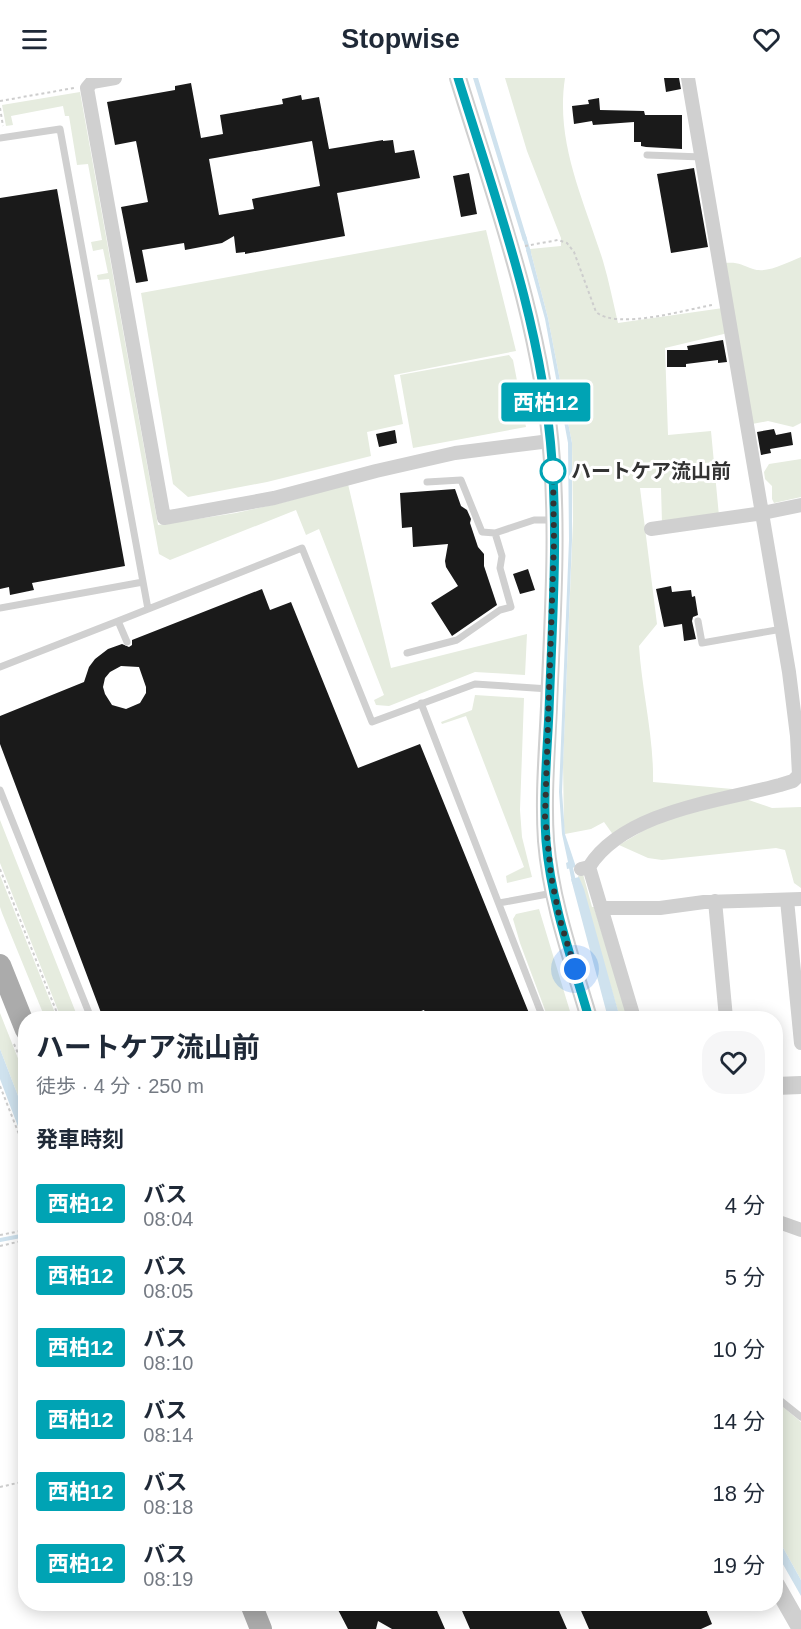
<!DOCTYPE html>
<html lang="ja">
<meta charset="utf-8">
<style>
:root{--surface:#fff;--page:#f6f6f7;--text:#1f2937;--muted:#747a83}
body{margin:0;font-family:Arial,"Noto Sans JP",sans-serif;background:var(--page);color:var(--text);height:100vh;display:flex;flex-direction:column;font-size:22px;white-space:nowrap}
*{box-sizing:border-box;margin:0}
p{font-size:20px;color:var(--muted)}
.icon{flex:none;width:33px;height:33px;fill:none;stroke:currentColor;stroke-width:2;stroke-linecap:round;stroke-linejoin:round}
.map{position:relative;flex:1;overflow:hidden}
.drawer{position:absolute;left:18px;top:933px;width:765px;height:600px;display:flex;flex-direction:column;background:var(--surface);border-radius:24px;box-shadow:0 3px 15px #0003}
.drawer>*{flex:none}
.badge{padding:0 12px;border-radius:4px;font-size:21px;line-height:39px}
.you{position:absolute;width:30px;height:30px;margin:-15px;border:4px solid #fff;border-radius:50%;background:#1a73e8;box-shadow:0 0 0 9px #1a73e833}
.map>.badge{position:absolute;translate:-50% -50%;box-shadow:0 0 0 3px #fff}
h2{padding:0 18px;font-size:22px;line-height:54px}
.round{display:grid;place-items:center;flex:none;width:63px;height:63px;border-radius:24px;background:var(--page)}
.overview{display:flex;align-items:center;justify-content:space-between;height:102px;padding:0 18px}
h1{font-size:28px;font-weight:700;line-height:45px}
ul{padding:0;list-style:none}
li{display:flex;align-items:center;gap:18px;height:72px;padding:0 18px}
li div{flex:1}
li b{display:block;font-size:22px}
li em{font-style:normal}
li .badge{min-width:66px;font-weight:700;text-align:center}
header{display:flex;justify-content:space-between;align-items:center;height:78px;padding:0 18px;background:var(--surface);font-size:27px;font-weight:700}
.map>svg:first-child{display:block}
.green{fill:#e6ecdf}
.water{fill:#cfe2ee}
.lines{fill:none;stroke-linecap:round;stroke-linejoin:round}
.stream{stroke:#cfe2ee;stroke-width:4}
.building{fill:#1a1a1a;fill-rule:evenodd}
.path{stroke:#cdcdcd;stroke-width:2;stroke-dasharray:3 3;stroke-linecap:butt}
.service{stroke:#d0d0d0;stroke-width:7}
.minor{stroke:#d0d0d0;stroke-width:14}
.tertiary{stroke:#d0d0d0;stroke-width:18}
.primary{stroke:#ababab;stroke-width:22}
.line-casing{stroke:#fff;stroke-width:14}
.line{stroke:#00a3b4;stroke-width:9}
.walk{stroke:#333;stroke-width:6;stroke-dasharray:0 10.8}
.stop-dot{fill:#fff;stroke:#00a3b4;stroke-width:3}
.labels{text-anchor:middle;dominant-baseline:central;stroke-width:6;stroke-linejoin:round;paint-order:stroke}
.stop-label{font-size:20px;font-weight:bold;fill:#333;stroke:#fff;text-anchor:start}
</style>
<header><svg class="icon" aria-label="menu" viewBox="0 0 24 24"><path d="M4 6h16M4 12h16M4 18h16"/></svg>Stopwise<svg class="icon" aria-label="heart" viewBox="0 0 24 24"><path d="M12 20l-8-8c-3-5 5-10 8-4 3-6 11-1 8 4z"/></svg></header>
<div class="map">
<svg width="801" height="1551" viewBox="0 0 801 1551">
<rect width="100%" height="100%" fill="#fff"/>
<path class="green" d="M505 0H565C555 65 584 122 603 183 609 203 613 224 618 245L723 230 728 255 665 270 668 357 711 353 719 438 662 445 661 410H640L657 546 639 568C642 614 654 659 653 704L744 712 614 758 604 744 591 751 565 756 564 748 563 685 573 443 572 365 548 240 530 171 561 168V160L527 73Z
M80 14 158 447 236 435 285 424 348 406 391 590 527 556 525 597 475 594 389 628 376 627 374 622 384 617 319 451 306 457 296 432 170 482 159 476 109 201 98 202 97 197 108 195 103 171 93 173 91 164 102 162 88 86 77 87 69 38H65L63 28 11 38 13 47 6 48 2 27Z
M486 152 516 273 394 297 403 346 367 354 371 378 267 404 188 419 173 406 141 215Z
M801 179V345L793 349 768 343 752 346 725 185C739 184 741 187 753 191 767 196 788 184 801 179Z
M509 277 513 282 526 349 413 370 400 297Z
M801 381V419L774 425 772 421V408L765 401 764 394 769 386Z
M475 617 524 620 520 732 522 759 532 799 507 805 506 798 524 789 466 638 442 646 441 644 472 632Z
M740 719 772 730 801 729V810L794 805 785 772 776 770 662 782 648 780 619 767 653 747Z
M0 742 78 940H61L0 785Z
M583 796 592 829H594L628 940H620L578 798Z
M0 797 57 940H45L2 835 0 829Z
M539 831 572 940H548L520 865 513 841 516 836Z
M0 935 25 998V1036L0 971Z
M776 1323 801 1344V1502L776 1457Z"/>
<path class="water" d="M473 0H478L527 161 523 163Z
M530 171 548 240 572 365V462L562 714 565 756 576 789 567 791 566 785 568 784 562 756 559 714 569 462 568 365 545 241 526 172Z
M579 799 584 811 620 940H608L571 801Z
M0 971 25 1036V1067L0 1001Z
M776 1457 801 1502V1518L776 1474Z"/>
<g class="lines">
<path class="stream" d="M524 158 529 174
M570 785 574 804
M0 1162 26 1157"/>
</g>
<path class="building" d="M664 0H679L681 11 666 14Z
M191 5 201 60 223 56 220 37 283 26 282 21 301 17 302 22 319 19 329 71 383 62V63L393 62 395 75 414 72 420 100 337 115 345 158 245 176V174L236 175 234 158 222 165 185 172 184 165 142 172 148 203 136 205 121 129 148 124 136 63 115 67 107 24 175 12V8ZM312 63 320 108 252 121 254 131 219 137 209 81Z
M599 20 600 32 644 33 645 37H682V71L646 69 641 68V64H634V44L593 47 592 43 574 46 572 28 589 26 588 22Z
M694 90 708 169 671 175 657 96Z
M469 95 477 136 461 139 453 98Z
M57 111 125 488 32 505 34 512 10 517 9 509 0 511V120Z
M723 262 727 284 718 285V282L686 286V289H667V272H688L687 268Z
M774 351 776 357 791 354 793 367 770 371 771 375 761 377 757 354Z
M395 352 397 365 379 369 376 356Z
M455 411 461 428 467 432 471 441 470 445 478 469 484 476V488L497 527 452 558 431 525 458 508 446 489 445 483 448 466 413 469 412 449 402 450 400 415Z
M528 491 535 512 520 516 513 496Z
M671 508 672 514 691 512 692 519 695 518 698 537 693 539 692 543 696 561 684 563 682 546 664 549 656 511Z
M262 511 270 532 291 524 358 690 420 666 531 940H428L424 932 402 940H103L0 666V638L84 604 89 589 95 581 108 571 122 566 129 569 132 567V562ZM121 588 139 589 146 609V615L140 625 126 631 112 627 105 616 103 609 105 600 110 594Z
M335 1526H434L445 1551H392L378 1543 376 1551H348Z
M459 1526H556L567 1551H470Z
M578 1526H704L712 1546 701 1551H589Z"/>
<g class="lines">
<path class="path" d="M0 23 74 10
M0 30 3 48
M525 168 558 162 567 165 574 174 596 234C618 252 684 232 712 227
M0 791 59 940
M14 966 26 994
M0 1008 26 1074
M0 1157 26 1152
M0 1168 26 1162
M0 1409 26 1403"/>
<path class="service" d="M0 60 60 51 148 531
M647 77 702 79
M495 455 534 442H553
M0 530 143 504
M698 543 702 565 782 551
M127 564 118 543 302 470 372 644 475 606 549 611
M407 575 457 562 500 532 511 529 500 490 502 478 495 455 482 454 461 402 427 404
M0 589 118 543
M421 625 543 940
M0 712 91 940
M499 825 553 815
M776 1319 801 1339"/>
<path class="minor" d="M115 0 92 4 87 10 164 440 274 420 376 393 455 375 550 363
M651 451 763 435 801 427
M589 789 634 940
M581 791 589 789C624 733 721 723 780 707L793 703 799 697 797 658 789 594 688 0
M787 822 801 965
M715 823 726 940
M602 830H660L704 824 801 821
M776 1143 801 1152"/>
<path class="tertiary" d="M458 0C497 126 543 251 552 383 558 464 552 547 549 628 547 673 543 718 546 763 551 824 572 882 589 940
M776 1008 801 1007
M776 1507 801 1551"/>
<path class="primary" d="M0 887 26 952
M251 1526 261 1551"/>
</g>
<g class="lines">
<g class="line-casing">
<path id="line" d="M458 0C497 125 543 251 552 383 558 466 552 550 549 633 547 676 543 720 546 763 551 824 572 882 589 940"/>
</g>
<use href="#line" class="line"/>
<path class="walk" d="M553 393 554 463 545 738 551 798 560 842 575 891"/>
</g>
<circle class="stop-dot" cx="553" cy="393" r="12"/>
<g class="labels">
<g class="stop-label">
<text x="571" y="393">ハートケア流山前</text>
</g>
</g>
</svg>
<div class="you" style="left:575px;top:891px"></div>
<b class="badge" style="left:546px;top:324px;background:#00a3b4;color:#fff">西柏12</b>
<section class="drawer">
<div class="overview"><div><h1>ハートケア流山前</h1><p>徒歩 · 4 分 · 250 m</p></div><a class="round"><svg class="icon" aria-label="heart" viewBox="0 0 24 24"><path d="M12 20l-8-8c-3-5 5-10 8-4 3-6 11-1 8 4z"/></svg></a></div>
<h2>発車時刻</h2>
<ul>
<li><span class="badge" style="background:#00a3b4;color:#fff">西柏12</span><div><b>バス</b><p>08:04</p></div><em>4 分</em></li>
<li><span class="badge" style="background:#00a3b4;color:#fff">西柏12</span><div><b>バス</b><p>08:05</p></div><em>5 分</em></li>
<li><span class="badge" style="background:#00a3b4;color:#fff">西柏12</span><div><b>バス</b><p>08:10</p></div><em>10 分</em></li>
<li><span class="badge" style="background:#00a3b4;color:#fff">西柏12</span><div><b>バス</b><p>08:14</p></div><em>14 分</em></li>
<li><span class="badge" style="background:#00a3b4;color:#fff">西柏12</span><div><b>バス</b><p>08:18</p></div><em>18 分</em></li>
<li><span class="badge" style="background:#00a3b4;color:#fff">西柏12</span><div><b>バス</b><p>08:19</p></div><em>19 分</em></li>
</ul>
</section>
</div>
